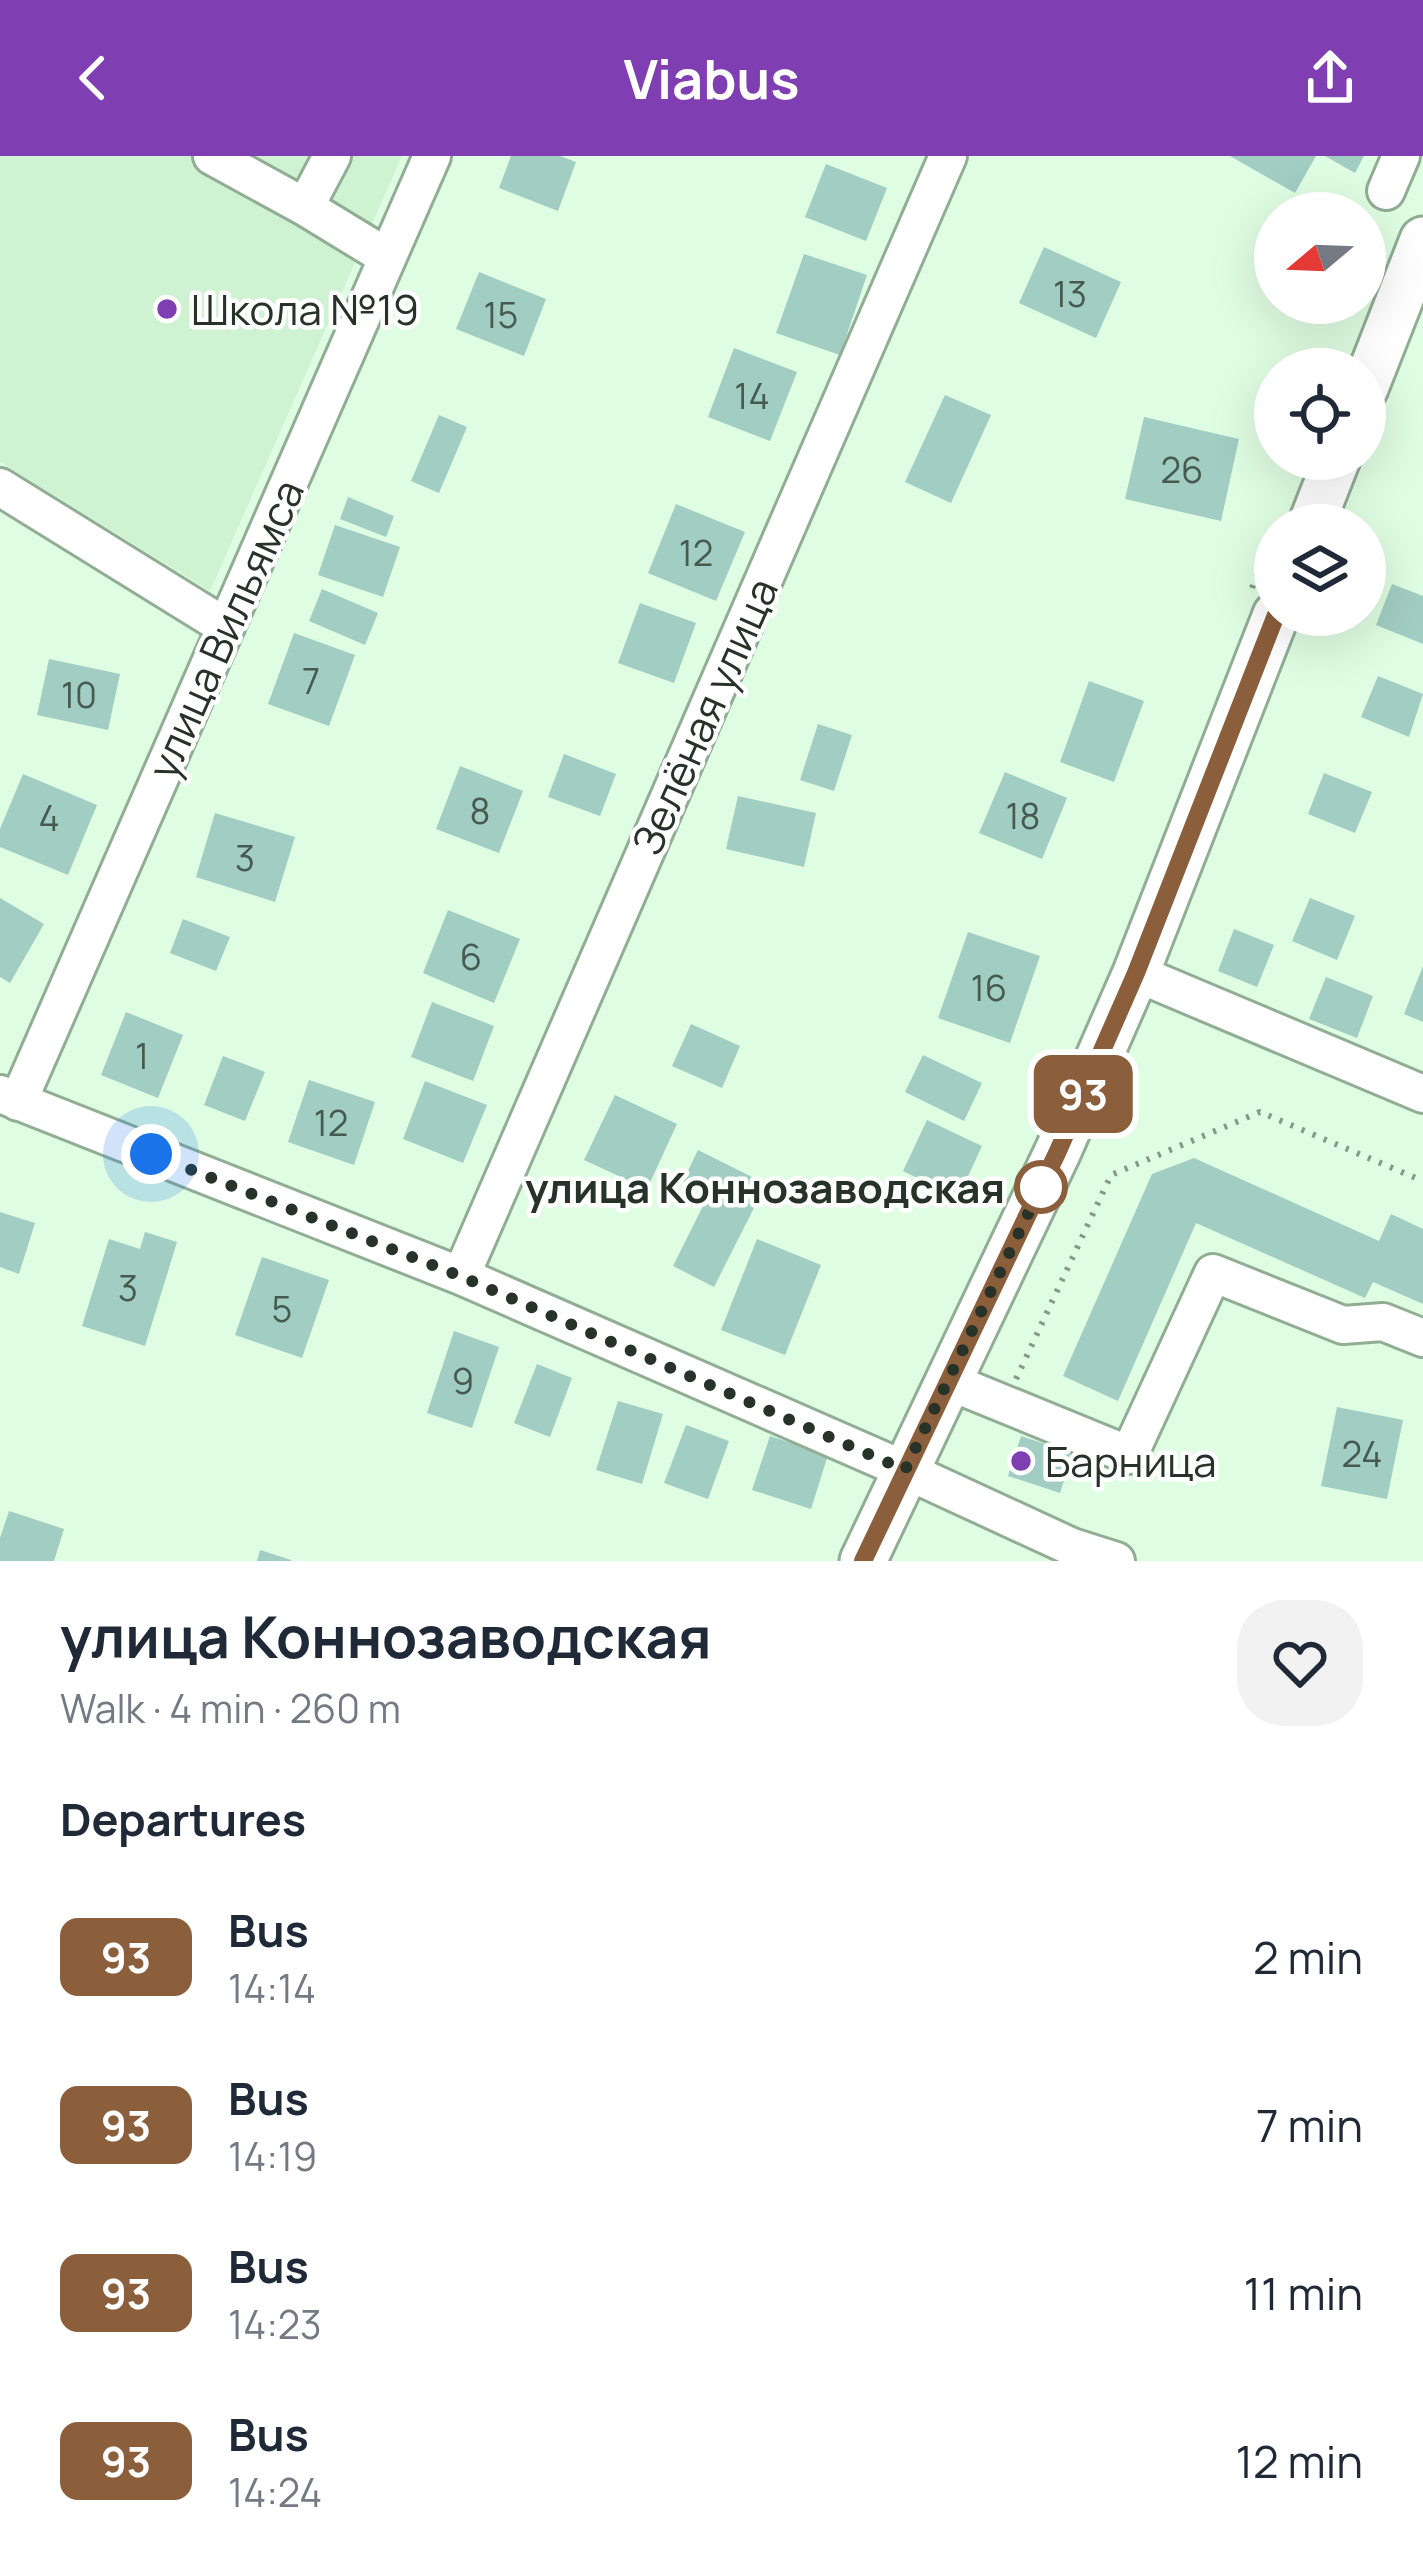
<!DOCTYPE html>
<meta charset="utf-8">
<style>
:root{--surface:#fff;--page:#f2f2f3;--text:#1f2937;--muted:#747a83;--accent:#7f3fb3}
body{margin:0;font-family:Manrope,sans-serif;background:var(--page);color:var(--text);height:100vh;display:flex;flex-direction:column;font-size:45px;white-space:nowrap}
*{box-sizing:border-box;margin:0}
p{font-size:39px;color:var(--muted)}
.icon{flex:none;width:66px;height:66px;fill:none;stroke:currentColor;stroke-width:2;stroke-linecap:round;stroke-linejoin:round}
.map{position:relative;height:1405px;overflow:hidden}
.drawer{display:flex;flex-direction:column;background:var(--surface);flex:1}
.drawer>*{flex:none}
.badge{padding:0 24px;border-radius:18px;font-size:42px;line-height:78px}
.needle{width:78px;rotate:251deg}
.fabs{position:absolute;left:1254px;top:36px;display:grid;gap:24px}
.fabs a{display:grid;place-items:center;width:132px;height:132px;border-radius:50%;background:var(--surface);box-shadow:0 12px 48px #0002;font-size:60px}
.you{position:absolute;width:60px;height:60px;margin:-30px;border:9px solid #fff;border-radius:50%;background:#1a73e8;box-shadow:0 0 0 18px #1a73e833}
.map>.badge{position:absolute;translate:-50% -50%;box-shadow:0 0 0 6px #fff}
h2{padding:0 60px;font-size:45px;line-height:108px}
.round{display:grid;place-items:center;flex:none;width:126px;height:126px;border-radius:48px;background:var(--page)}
.headline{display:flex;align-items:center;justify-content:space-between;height:204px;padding:0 60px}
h1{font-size:57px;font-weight:700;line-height:90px}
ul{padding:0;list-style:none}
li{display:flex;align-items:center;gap:36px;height:168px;padding:0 60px}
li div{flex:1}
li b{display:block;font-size:45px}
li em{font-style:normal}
li .badge{min-width:132px;font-weight:700;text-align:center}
header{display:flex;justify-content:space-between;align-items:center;height:156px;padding:0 60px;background:var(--accent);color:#fff;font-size:54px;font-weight:700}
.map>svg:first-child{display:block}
.built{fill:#cff2d3}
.building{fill:#a2cdc3}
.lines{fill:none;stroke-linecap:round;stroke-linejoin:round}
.minor-casing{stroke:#91ad94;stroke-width:42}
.major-casing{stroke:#91ad94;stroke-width:51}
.path{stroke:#849986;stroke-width:6;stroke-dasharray:3 9;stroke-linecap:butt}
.minor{stroke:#fff;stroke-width:36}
.major{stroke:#fff;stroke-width:45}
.line-casing{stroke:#fff;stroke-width:27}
.line{stroke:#8b5e3c;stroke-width:18}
.walk{stroke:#273329;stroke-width:12;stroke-dasharray:0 21.6}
.poi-dot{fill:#7f3fb3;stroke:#fff;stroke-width:4.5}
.stop-dot{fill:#fff;stroke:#8b5e3c;stroke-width:6}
.labels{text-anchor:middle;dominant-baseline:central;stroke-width:9;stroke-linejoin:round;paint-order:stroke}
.number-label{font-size:36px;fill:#465a50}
.poi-label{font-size:42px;fill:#273329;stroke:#fff;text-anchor:start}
.street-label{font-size:42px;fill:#273329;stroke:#fff}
.stop-label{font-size:42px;font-weight:bold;fill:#273329;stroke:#fff;text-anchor:end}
</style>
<header><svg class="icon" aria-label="back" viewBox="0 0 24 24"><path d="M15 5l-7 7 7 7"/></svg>Viabus<svg class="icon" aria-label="share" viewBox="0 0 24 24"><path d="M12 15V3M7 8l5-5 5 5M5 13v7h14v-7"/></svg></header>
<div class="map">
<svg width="1423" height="1405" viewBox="0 0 1423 1405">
<rect width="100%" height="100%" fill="#dffde2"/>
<path class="built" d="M0 0H402L210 435 0 306Z"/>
<path class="building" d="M511 0H560L576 6 558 55 499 32Z
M1230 0H1316L1295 37Z
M1325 0H1364L1355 17Z
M826 8 887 32 866 85 805 61Z
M1044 91 1121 126 1096 182 1019 147Z
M804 98 867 119 840 199 776 177Z
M479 116 546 143 524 200 456 173Z
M734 192 797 216 770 285 708 261Z
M945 239 991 259 951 347 905 326Z
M439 259 467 271 439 337 411 325Z
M1144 261 1239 283 1221 365 1125 343Z
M348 341 394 360 386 381 340 363Z
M676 348 745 376 716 445 648 417Z
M335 369 400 391 383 441 318 419Z
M1392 428 1423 440V488L1376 469Z
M322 433 378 457 365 489 309 465Z
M640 447 696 467 674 527 618 507Z
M294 477 355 499 329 570 268 548Z
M49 503 120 518 108 574 37 559Z
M1378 520 1423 538 1409 581 1361 561Z
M1089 525 1144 545 1114 626 1060 606Z
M818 568 852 579 834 635 800 624Z
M564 598 616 618 600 660 548 641Z
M460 610 523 635 499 697 436 673Z
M1005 616 1067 642 1042 703 979 677Z
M1324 617 1372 636 1355 677 1308 658Z
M23 618 97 649 68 719 0 691V673Z
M738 640 816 657 804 711 726 693Z
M215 657 295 681 275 746 196 721Z
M0 742 44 768 10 827 0 821Z
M1310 742 1355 760 1337 804 1292 785Z
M448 754 520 783 494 847 423 817Z
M183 763 230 781 216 815 170 797Z
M1234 773 1274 789 1257 831 1218 815Z
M968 776 1040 800 1010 887 938 862Z
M1423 810V866L1404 858Z
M1326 821 1373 840 1357 882 1309 863Z
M432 846 494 870 473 925 411 901Z
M126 856 183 879 158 942 101 919Z
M691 868 740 890 722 932 672 910Z
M923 899 982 927 964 965 905 936Z
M223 900 265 916 245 965 204 949Z
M309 924 375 946 354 1009 288 986Z
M425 925 487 949 463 1007 403 983Z
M615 939 677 968 647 1033 584 1004Z
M927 964 982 990 958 1042 903 1015Z
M698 994 766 1028 714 1131 673 1110 709 1038 683 1025Z
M1194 1002 1379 1085 1391 1058 1423 1073V1148L1373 1126 1365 1142 1196 1067 1118 1245 1063 1220 1152 1018Z
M0 1056 35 1067 19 1118 0 1111Z
M145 1076 177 1086 145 1190 82 1170 109 1083 140 1093Z
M757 1083 821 1109 785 1199 721 1174Z
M262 1101 329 1124 302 1202 235 1179Z
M454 1175 499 1191 472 1272 427 1257Z
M537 1208 572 1222 550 1281 514 1267Z
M618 1245 663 1258 642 1328 596 1314Z
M1337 1251 1403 1264 1387 1343 1321 1330Z
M686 1269 729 1285 708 1343 664 1327Z
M770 1280 828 1299 811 1353 752 1334Z
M1021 1280 1073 1297 1060 1337 1008 1320Z
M9 1355 64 1373 54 1405H0V1382Z
M260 1394 291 1404V1405H257Z"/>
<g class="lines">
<g class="minor-casing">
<path id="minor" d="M212 0 305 51
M332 0 305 51 387 101
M1386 35 1401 0
M0 331 226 471
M1136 817 1423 938
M0 938 461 1120 905 1314 1072 1391 1116 1405
M18 946 432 0
M461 1120 948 0
M948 1225 1129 1299 1213 1117 1343 1169 1383 1166 1423 1182"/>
</g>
<g class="major-casing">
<path id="major" d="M1365 232 1423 84
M1311 369 1337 303
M863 1405 1058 995 1136 817 1276 459"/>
</g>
<path class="path" d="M1252 432 1274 377
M1016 1223 1111 1019 1260 956 1423 1025"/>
<use href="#minor" class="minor"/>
<use href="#major" class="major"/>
</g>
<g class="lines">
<g class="line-casing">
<path id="line" d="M863 1405 1058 995 1136 817 1276 459"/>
</g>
<use href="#line" class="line"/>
<path class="walk" d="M151 998 460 1120 905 1314 1041 1031"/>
</g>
<g class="poi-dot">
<circle cx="167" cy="153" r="12"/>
<circle cx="1021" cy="1305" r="12"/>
</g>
<circle class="stop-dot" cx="1041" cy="1031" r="24"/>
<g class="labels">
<g class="number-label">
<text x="1070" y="137">13</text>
<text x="501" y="158">15</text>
<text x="752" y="239">14</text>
<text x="1182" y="313">26</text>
<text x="696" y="396">12</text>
<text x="311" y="524">7</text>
<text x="79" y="538">10</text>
<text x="480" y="654">8</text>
<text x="1023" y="659">18</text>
<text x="49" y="661">4</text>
<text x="245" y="701">3</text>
<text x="471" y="800">6</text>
<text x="989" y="831">16</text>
<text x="142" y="899">1</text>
<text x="331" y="966">12</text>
<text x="128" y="1131">3</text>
<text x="282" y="1152">5</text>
<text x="463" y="1224">9</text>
<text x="1362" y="1297">24</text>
</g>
<g class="poi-label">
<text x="191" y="153">Школа №19</text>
<text x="1045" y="1305">Барница</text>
</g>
<g class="street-label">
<text transform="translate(225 473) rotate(-66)">улица Вильямса</text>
<text transform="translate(704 560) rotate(-66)">Зелёная улица</text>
</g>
<g class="stop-label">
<text x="1005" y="1031">улица Коннозаводская</text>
</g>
</g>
</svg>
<div class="fabs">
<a><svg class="needle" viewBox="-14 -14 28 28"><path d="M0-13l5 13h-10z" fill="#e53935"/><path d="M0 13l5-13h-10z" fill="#747a83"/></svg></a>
<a><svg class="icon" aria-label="locate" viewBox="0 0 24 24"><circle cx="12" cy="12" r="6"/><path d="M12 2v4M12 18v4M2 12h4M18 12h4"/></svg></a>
<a><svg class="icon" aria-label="layers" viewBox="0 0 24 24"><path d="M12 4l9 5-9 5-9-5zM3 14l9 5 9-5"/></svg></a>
</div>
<div class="you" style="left:151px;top:998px"></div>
<b class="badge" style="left:1083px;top:938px;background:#8b5e3c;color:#fff">93</b>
</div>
<section class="drawer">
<div class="headline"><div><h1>улица Коннозаводская</h1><p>Walk · 4 min · 260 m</p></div><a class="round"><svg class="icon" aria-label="heart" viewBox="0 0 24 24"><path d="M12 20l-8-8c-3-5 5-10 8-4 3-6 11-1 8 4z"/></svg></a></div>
<h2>Departures</h2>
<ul>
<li><span class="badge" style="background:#8b5e3c;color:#fff">93</span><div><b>Bus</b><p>14:14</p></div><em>2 min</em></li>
<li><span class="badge" style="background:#8b5e3c;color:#fff">93</span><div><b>Bus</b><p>14:19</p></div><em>7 min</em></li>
<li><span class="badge" style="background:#8b5e3c;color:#fff">93</span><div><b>Bus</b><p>14:23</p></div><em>11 min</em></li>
<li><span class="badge" style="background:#8b5e3c;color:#fff">93</span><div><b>Bus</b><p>14:24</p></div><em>12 min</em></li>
</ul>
</section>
